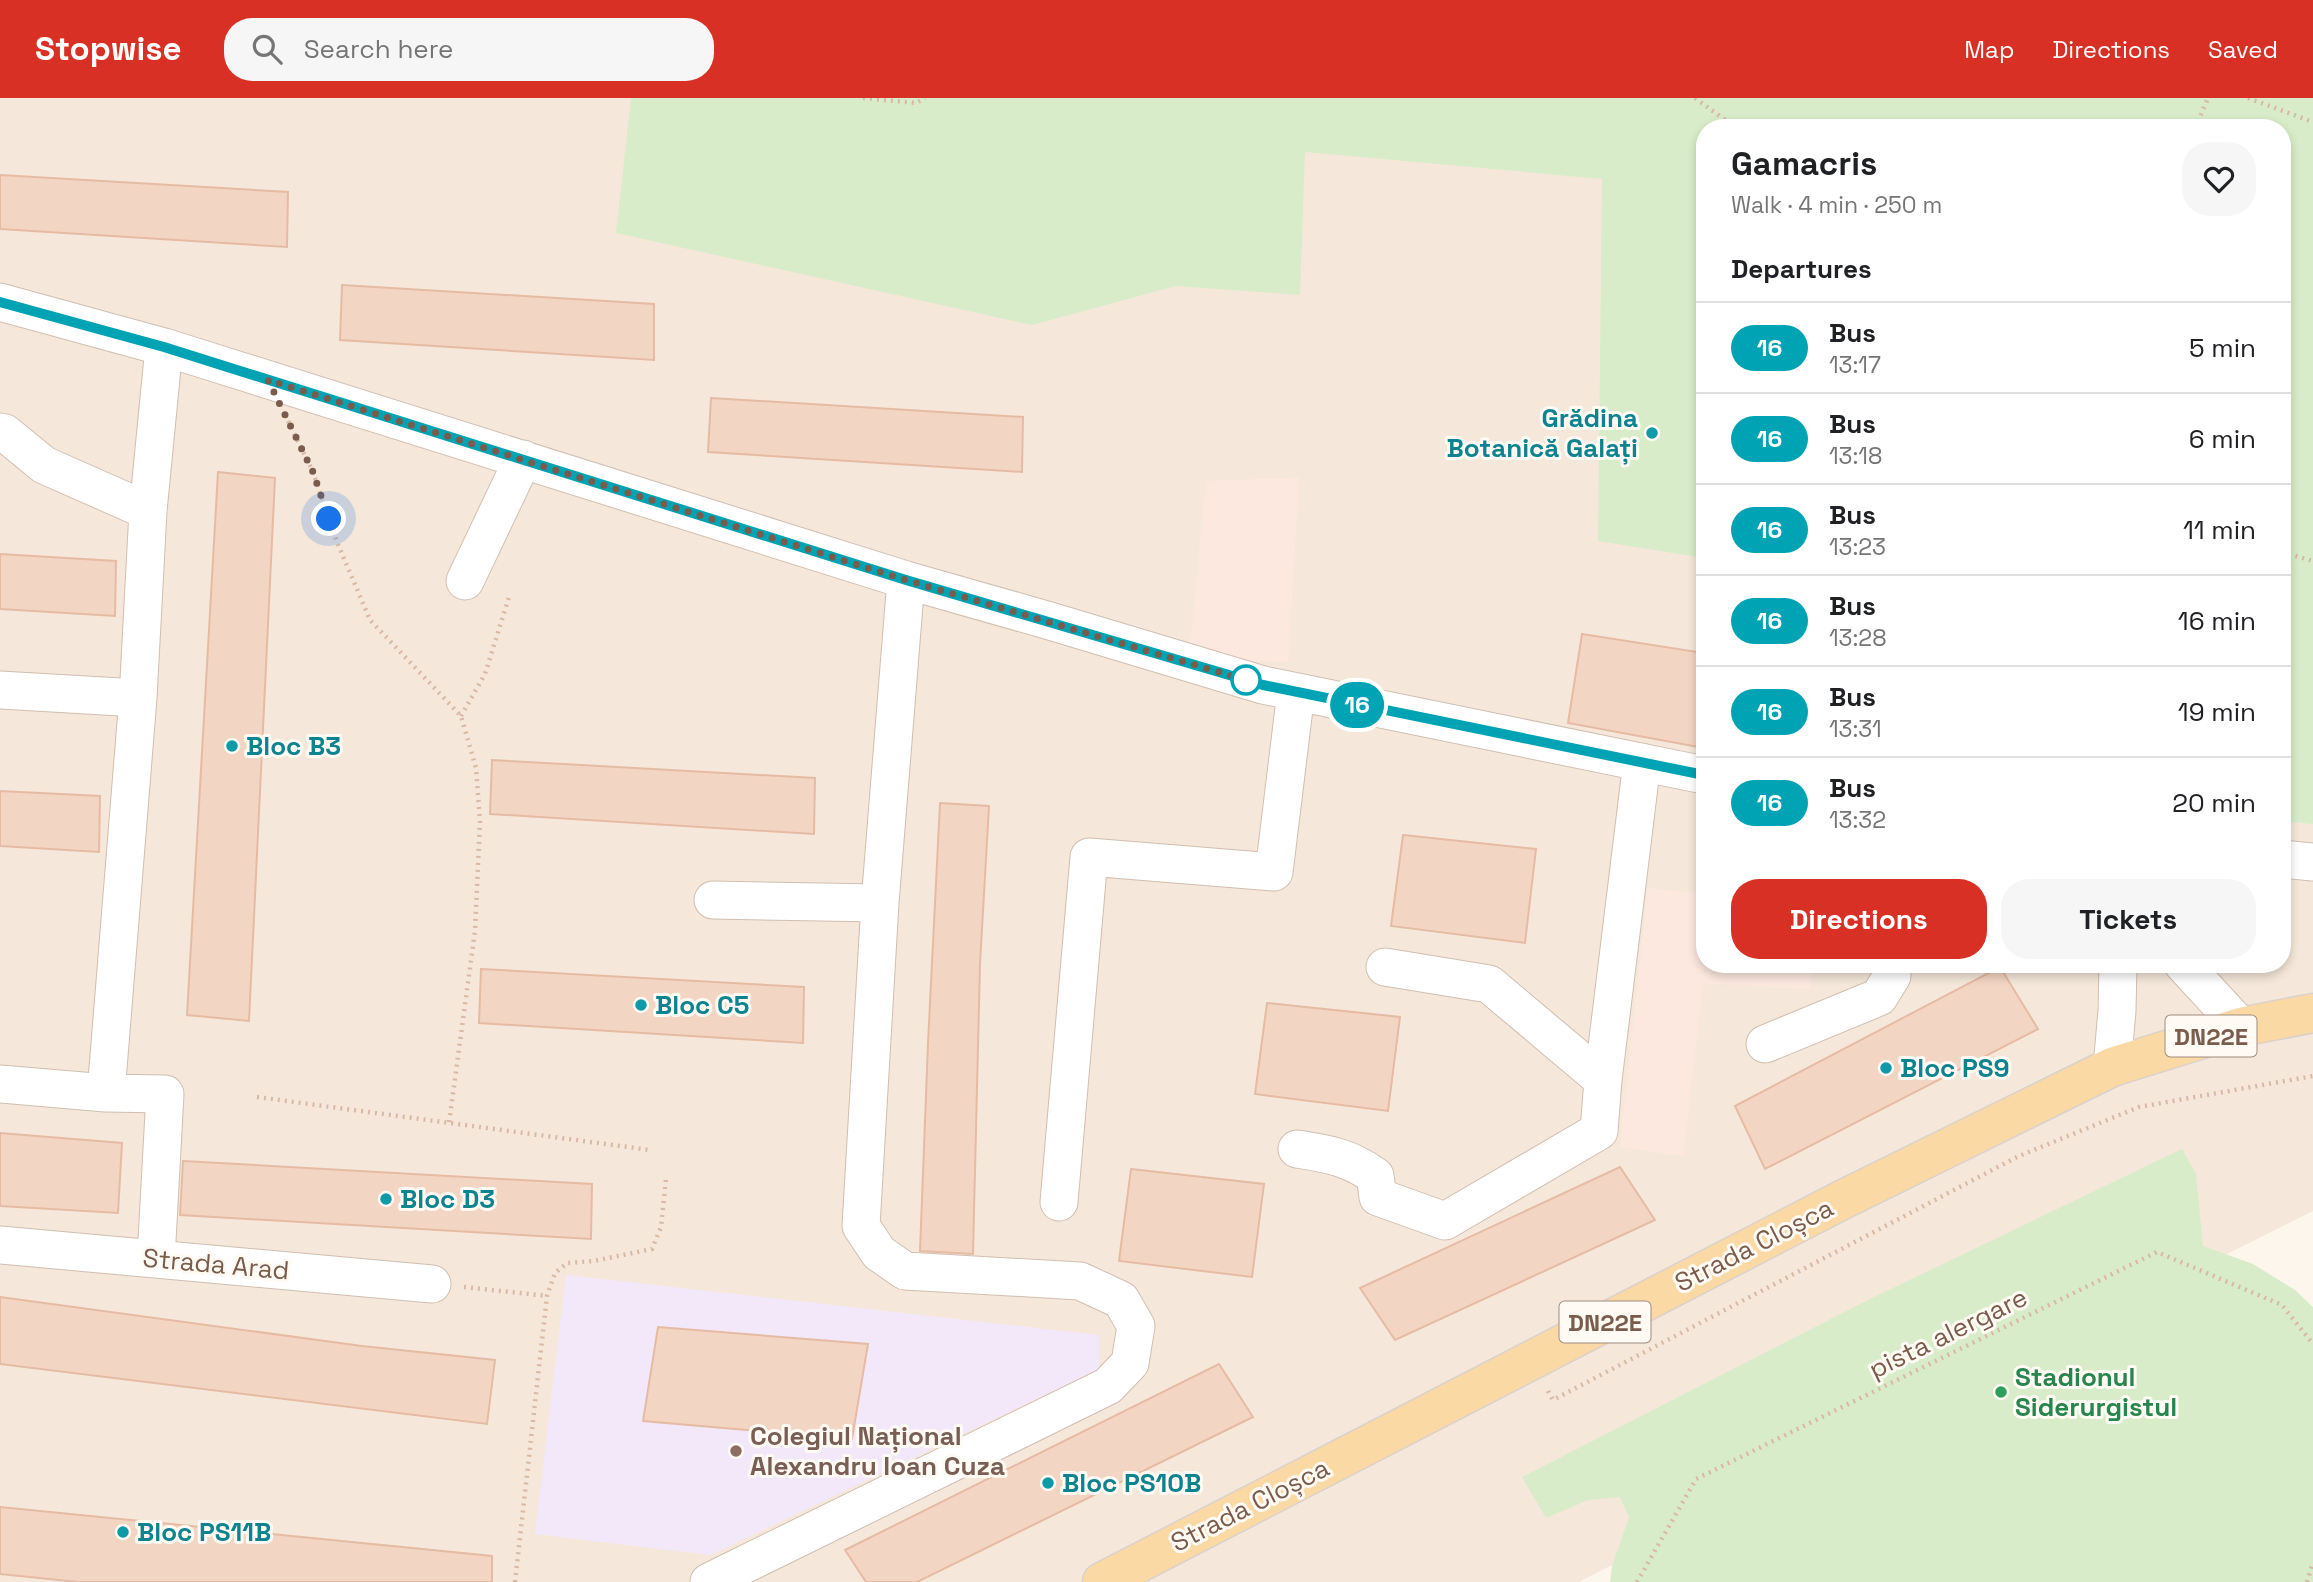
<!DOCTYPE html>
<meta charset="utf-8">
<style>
:root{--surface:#fff;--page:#f6f6f6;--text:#202124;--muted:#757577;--line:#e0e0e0;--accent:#d93025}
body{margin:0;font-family:"Space Grotesk",sans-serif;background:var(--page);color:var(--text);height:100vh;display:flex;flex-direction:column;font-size:26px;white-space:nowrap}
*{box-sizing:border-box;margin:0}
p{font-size:23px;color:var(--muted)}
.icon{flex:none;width:38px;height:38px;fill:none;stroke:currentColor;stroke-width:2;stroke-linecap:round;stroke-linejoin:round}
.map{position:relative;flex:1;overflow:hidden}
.side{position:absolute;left:1696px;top:21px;width:595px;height:854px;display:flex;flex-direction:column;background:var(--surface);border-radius:28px;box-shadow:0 4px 10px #0003}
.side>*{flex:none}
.badge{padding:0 14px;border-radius:23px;font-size:24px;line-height:46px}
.you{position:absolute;width:35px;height:35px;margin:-18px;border:5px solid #fff;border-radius:50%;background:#1a73e8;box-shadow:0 0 0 10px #1a73e833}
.map>.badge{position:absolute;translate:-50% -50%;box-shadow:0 0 0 4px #fff}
h2{padding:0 35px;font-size:26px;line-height:63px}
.round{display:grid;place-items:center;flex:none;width:74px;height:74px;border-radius:28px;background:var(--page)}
.headline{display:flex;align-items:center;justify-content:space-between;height:119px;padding:0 35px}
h1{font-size:33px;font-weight:700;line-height:52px}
.action{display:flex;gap:14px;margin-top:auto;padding:14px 35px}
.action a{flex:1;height:80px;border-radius:28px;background:var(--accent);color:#fff;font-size:28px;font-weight:700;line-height:80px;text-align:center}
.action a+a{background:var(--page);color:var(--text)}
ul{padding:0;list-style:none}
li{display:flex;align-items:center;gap:21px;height:91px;padding:0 35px;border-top:2px solid var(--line)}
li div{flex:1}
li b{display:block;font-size:26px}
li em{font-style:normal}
li .badge{min-width:77px;font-weight:700;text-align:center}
header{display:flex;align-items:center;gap:42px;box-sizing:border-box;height:98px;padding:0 35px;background:var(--accent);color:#fff}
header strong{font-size:33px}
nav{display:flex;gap:38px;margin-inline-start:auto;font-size:24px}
.search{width:490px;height:63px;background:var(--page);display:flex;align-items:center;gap:18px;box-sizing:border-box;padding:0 24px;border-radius:28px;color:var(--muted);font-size:26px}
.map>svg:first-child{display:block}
.residential{fill:#f5e8da;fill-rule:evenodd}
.commercial{fill:#fde8e0}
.education{fill:#f3e8fa}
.green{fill:#d8ecc9}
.building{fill:#f3d5c3;stroke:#e6bba3;stroke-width:2}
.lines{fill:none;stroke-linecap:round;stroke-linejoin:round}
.minor-casing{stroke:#d1beb0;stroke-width:39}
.major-casing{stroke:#dad1cd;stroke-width:41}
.path{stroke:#d9b8a5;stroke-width:4.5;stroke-dasharray:2 5;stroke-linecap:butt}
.minor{stroke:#fff;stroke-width:37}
.major{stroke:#fbd9a5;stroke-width:38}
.line-casing{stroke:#fff;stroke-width:16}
.line{stroke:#00a3b4;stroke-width:10}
.walk{stroke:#7a5c4d;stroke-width:7;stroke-dasharray:0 12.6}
.culture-dot{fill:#0f9aa8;stroke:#fffaf3;stroke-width:2.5}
.stop-dot{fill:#fff;stroke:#00a3b4;stroke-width:3.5}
.leisure-dot{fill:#2e9e5b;stroke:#fffaf3;stroke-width:2.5}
.education-dot{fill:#8d6e63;stroke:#fffaf3;stroke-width:2.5}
.labels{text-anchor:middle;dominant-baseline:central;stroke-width:6;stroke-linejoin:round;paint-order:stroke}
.shield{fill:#fffaf3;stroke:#a28b7f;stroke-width:2}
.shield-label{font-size:24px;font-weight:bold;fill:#7a5c4d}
.culture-label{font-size:26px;font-weight:bold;fill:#0d838f;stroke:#fffaf3;text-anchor:start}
.street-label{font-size:26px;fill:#7a5c4d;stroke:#fffaf3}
.leisure-label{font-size:26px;font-weight:bold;fill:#27864d;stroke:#fffaf3;text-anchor:start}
.education-label{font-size:26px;font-weight:bold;fill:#785e54;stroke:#fffaf3;text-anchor:start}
</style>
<header>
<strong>Stopwise</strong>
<div class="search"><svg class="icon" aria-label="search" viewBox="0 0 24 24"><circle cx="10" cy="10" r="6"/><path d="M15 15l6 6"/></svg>Search here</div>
<nav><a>Map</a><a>Directions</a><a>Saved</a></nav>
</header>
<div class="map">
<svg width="2313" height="1484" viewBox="0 0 2313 1484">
<rect width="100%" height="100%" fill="#fdf6ec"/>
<path class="residential" d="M0 0H2313V1113L1826 1357 1579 1484H0ZM1704 30H2282V866H1704Z"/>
<path class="commercial" d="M1299 380 1288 564 1189 561 1206 383Z
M1648 790 1704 796V866H1813L1810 891 1703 885 1683 1058 1620 1049Z"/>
<path class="education" d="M566 1177 1099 1237V1271L711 1457 535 1436Z"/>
<path class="green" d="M631 0H2313V726L2282 723V30H1704V460L1598 443 1602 81 1305 54 1300 197 1176 188 1032 227 616 135Z
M2182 1051 2196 1076 2203 1148 2253 1166 2295 1192 2313 1209V1484H1610L1612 1468 1629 1419 1620 1399 1588 1402 1546 1420 1522 1379 1870 1201Z"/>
<path class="building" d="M0 77 288 94 287 149 0 131Z
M342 187 654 206V262L340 242Z
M711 300 1023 319 1022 374 708 354Z
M218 374 275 380 249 923 187 917Z
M0 456 116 463 115 518 0 511Z
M1582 536 1704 555V650L1568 625Z
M492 662 815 680 814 736 490 716Z
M0 693 100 698 99 754 0 748Z
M940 705 989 708 980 866 973 1156 920 1153 928 945Z
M1403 737 1536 751 1525 845 1391 828Z
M2000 869 2038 931 1765 1071 1735 1008Z
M481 871 804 889 803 945 479 925Z
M1267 905 1400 919 1388 1013 1255 996Z
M0 1035 122 1045 118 1115 0 1108Z
M183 1063 592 1086 591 1141 180 1117Z
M1620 1069 1655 1122 1395 1242 1360 1190Z
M1131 1071 1264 1086 1252 1179 1119 1163Z
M0 1199 362 1248 495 1262 487 1326 0 1266Z
M658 1229 868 1246 852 1341 643 1323Z
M1219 1266 1253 1319 917 1484H866L845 1452Z
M0 1409 492 1458V1484H78L0 1476Z"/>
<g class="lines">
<g class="minor-casing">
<path id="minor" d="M0 204 164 249 906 482 1050 523 1263 587 1704 677
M0 334 5 335 44 367 148 413
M465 483 523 361
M0 592 138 600
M2282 761 2313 764
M713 802 880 805
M2183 866 2241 929
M1385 869 1489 886 1603 982
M1765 946 1879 899 1892 878V866
M2112 969 2117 913 2118 866
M0 986 106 995 165 996 156 1161
M106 995 138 600 148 413 164 249
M1297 1051C1328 1056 1349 1059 1375 1078L1378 1099 1445 1123 1599 1033 1603 982 1642 664
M1059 1104 1089 759 1274 774 1296 594
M0 1147 432 1186
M709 1484 1108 1288 1130 1265 1136 1228 1121 1202 1080 1183 905 1173 879 1155 861 1128 880 805 906 482"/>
</g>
<g class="major-casing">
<path id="major" d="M1102 1484 1842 1102 2112 969 2241 929 2313 915"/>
</g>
<path class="path" d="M863 0 916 5 925 0
M1695 0 1736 30
M2248 0 2313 24
M2195 30 2208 0
M288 323 313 374 337 444 370 522 461 618 476 670 480 723 475 833 449 1025
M2282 454 2313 463
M461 618 485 576 509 499
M257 999 650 1052
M464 1189 547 1198
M1548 1293 1553 1302 2019 1058 2139 1009 2313 978
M515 1484 547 1198 555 1175 567 1165 594 1163 652 1151 661 1129 666 1081
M1637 1484 1696 1381 2157 1154 2282 1207 2313 1246
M2307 1484 2313 1464"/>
<use href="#minor" class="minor"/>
<use href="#major" class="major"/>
</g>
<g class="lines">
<g class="line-casing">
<path id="line" d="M0 204 164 249 906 482 1263 587 1704 677"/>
</g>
<use href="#line" class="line"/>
<path class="walk" d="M329 421 313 374 268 282 906 482 1246 582"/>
</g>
<g class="culture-dot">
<circle cx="1652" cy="335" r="7"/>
<circle cx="232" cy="648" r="7"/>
<circle cx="641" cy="907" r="7"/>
<circle cx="1886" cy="970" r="7"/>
<circle cx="386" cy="1101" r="7"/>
<circle cx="1048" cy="1385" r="7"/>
<circle cx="123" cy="1434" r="7"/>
</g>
<circle class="stop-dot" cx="1246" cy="582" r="14"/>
<circle class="leisure-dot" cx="2001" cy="1294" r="7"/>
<circle class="education-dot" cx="736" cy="1353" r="7"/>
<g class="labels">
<g class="shield">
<rect x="2165.5" y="917.5" width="91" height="41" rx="5"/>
<rect x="1559.5" y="1203.5" width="91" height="41" rx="5"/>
</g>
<g class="shield-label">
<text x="2211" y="938">DN22E</text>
<text x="1605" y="1224">DN22E</text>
</g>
<g class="culture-label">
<text x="1638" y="320" text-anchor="end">Grădina<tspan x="1638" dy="30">Botanică Galați</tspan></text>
<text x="246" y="648">Bloc B3</text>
<text x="655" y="907">Bloc C5</text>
<text x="1900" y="970">Bloc PS9</text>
<text x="400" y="1101">Bloc D3</text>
<text x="1062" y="1385">Bloc PS10B</text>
<text x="137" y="1434">Bloc PS11B</text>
</g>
<g class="street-label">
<text transform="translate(1754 1147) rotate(-27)">Strada Cloșca</text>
<text transform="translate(216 1166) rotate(5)">Strada Arad</text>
<text transform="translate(1948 1235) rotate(-26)">pista alergare</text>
<text transform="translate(1250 1407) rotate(-27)">Strada Cloșca</text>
</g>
<g class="leisure-label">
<text x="2015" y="1279">Stadionul<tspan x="2015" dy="30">Siderurgistul</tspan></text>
</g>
<g class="education-label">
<text x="750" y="1338">Colegiul Național<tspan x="750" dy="30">Alexandru Ioan Cuza</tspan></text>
</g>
</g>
</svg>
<div class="you" style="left:329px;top:421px"></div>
<b class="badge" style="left:1357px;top:607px;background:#00a3b4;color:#fff">16</b>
<section class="side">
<div class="headline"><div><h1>Gamacris</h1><p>Walk · 4 min · 250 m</p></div><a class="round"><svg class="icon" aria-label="heart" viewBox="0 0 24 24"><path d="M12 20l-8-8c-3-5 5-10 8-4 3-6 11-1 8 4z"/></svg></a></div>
<h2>Departures</h2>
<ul>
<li><span class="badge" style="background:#00a3b4;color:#fff">16</span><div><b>Bus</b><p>13:17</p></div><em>5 min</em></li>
<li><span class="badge" style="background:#00a3b4;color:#fff">16</span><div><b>Bus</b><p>13:18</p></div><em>6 min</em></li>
<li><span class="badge" style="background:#00a3b4;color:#fff">16</span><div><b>Bus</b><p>13:23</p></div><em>11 min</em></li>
<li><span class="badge" style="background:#00a3b4;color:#fff">16</span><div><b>Bus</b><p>13:28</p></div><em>16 min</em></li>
<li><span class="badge" style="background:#00a3b4;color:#fff">16</span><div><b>Bus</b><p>13:31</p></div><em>19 min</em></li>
<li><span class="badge" style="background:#00a3b4;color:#fff">16</span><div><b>Bus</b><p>13:32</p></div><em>20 min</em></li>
</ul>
<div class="action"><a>Directions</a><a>Tickets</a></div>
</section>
</div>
